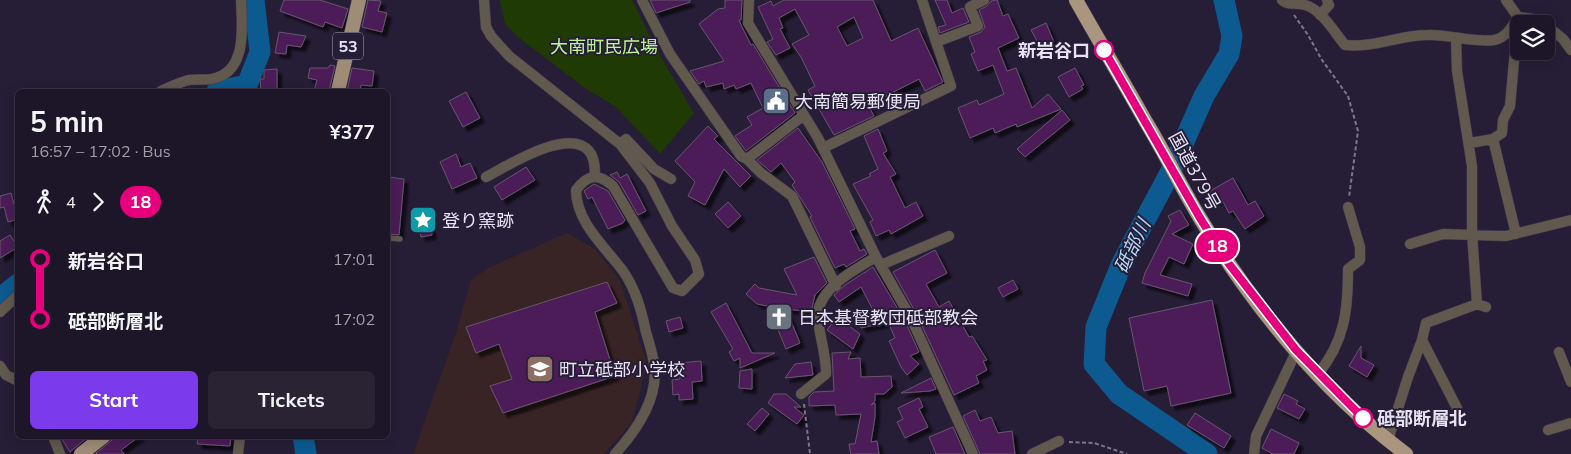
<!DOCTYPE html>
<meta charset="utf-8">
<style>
:root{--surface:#1c1628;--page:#292334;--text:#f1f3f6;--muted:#a09fa8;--line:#3a3545;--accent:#7c3aed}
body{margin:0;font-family:Mulish,"Noto Sans JP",sans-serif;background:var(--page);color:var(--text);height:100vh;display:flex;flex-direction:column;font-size:19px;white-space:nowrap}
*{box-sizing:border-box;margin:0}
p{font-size:16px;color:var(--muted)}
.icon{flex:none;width:28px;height:28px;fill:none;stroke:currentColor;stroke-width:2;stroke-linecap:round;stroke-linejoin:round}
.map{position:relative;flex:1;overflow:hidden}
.drawer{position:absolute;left:15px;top:89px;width:375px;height:350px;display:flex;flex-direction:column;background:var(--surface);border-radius:8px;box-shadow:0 2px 12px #0003,0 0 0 1px var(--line)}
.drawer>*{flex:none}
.badge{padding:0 10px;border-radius:16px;font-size:18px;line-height:32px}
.buttons{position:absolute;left:1510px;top:15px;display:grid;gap:10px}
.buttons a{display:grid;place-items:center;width:45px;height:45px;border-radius:8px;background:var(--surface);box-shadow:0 2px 12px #0003,0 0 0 1px var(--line);font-size:25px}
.map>.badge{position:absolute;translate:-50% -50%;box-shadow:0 0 0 2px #fff}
.legs{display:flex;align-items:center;gap:8px;height:55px;padding:0 15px;font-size:16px}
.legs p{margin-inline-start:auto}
.head{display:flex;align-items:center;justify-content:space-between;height:85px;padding:0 15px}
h1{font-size:28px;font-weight:700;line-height:38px}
.button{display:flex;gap:10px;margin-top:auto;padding:10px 15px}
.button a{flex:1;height:58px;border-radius:8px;background:var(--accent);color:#fff;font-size:20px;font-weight:700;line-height:58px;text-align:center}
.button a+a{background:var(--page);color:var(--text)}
ul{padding:0 15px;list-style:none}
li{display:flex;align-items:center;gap:18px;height:60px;font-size:19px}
li i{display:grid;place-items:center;width:8px;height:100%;margin:0 6px;background:currentColor}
li i::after{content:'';width:12px;height:12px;margin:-6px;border:4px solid;border-radius:50%;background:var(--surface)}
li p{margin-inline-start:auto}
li:first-child i{background:linear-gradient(#0000 50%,currentColor 0)}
li:last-child i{background:linear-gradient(currentColor 50%,#0000 0)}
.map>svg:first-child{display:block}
.education{fill:#382425}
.green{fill:#1f3b03}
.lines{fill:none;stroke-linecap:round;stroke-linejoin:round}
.river{stroke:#0c5a8f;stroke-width:21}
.building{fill:#4b1d59;stroke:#68556d;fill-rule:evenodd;filter:url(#shadow)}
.service-casing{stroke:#413a50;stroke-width:6}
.minor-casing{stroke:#413a50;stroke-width:11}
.primary-casing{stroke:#413a50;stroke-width:15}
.trunk-casing{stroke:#413a50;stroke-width:15}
.path{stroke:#7d778b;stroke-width:2;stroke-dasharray:4 2.5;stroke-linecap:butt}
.service{stroke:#61584e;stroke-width:5}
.minor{stroke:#61584e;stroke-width:10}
.primary{stroke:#9e8c77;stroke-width:14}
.trunk{stroke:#aa967f;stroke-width:14}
.line-1-casing{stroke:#fff;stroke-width:11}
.line-1{stroke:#e6007e;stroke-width:8}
.stop-1-dot{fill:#fff;stroke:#e6007e;stroke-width:2.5}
.labels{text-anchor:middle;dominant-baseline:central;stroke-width:4;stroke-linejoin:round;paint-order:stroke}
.shield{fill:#261e36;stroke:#ada8ba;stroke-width:1}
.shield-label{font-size:16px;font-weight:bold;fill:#e7e3f3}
.park-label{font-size:18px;fill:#bcf693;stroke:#261e36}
.stop-label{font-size:18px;font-weight:bold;fill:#e7e3f3;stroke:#261e36;text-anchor:end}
.poi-label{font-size:18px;fill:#e7e3f3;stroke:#261e36;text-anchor:start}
.street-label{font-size:18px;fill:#e7e3f3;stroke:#261e36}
.water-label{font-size:19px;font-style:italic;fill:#b6d8f8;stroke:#261e36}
</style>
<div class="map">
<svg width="1571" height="454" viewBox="0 0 1571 454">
<defs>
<filter id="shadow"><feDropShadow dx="4.5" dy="4.5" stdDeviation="1" flood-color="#0009"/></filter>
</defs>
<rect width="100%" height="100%" fill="#261e36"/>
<path class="education" d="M567 233 595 249 620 280 647 364 632 422 604 454H413L456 333 471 280 488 268Z"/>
<path class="green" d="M500 0H632L659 54 694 113 660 154 616 107 585 88 518 37 505 24Z"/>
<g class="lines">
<path class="river" d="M247 85 260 52 254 0
M217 91 247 85
M0 298 18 284
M303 436 306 454
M1207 454 1119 394 1094 364 1096 327 1122 263 1171 171 1204 96 1229 54 1232 36 1224 0"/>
</g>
<path class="building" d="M284 0H320L348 9 342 28 325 22 323 27 280 11Z
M368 0 381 1 378 11 387 13 382 32 362 27Z
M650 0H690V2L656 13Z
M725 0H742L741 20H739L742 27 751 45 753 44 795 113 746 151 735 136 752 125 747 117 763 108 751 83 736 89 734 85 724 89 723 83 706 87 704 81 699 84 690 71 724 61 699 24 718 9 725 8Z
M784 0H873L891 41 918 28 943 82 925 91 919 79 868 105 874 116 834 135 808 90 815 86 801 57 792 44 809 35 795 9 779 18 783 28 780 29 790 48 776 55 767 42 773 39 758 7 771 1 773 6ZM854 17 863 38 847 46 837 27Z
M935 0H947L952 13 963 8 969 22 940 33 938 27 946 25Z
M997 0 1003 16 1008 14 1019 38 998 48 1007 71 1016 68 1032 108 1048 94 1061 109 1017 127 1016 124 995 133 993 128 970 138 958 108 977 100 979 105 1004 94 993 65 978 71 971 54 975 52 969 37 981 32 985 27 979 10 987 6 991 1Z
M1046 23 1054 42 1041 48 1031 30Z
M279 32 306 36 301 47 287 45 286 54 275 53Z
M330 65 335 66 329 91H314L317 80 308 78 310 68H328Z
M352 68 374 71 372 86 361 85 360 91H347Z
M1075 68 1084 85 1081 86 1083 89 1069 97 1058 77Z
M277 69V91H261L260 79H264V70Z
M466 92 480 118 463 127 449 101Z
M1062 110 1070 120 1025 157 1017 149Z
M708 126 718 136 714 139 751 176 740 187 724 169 705 205 688 196 695 182 675 161Z
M798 128 822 162 855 229 850 231 860 251 864 249 867 254 846 267 844 264 835 268 810 217 812 216 792 185 795 182 781 163 771 172 757 160Z
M878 129 887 151 883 153 896 174 890 177 905 208 916 202 923 216 891 234 889 230 876 236 870 222 873 220 853 184 871 176 869 174 878 169 864 136Z
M456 154 461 167 470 163 477 178 452 189 440 162Z
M526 167 535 180 502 200 494 187Z
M617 172 620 178 627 174 646 211 638 215 619 182 610 175Z
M388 177 404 179 399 235 388 234Z
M1233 178 1248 205 1255 201 1264 216 1245 229 1233 211 1229 213 1221 198 1215 201 1210 191Z
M594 184 608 191 625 220 623 223 608 229 592 197 588 199 584 191Z
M11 193 18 219 8 222 4 207 0 208V196Z
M728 202 741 216 728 228 715 214Z
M428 209 432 235 421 237 417 211Z
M1180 210 1189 225 1172 234 1193 244 1184 264 1169 257 1160 275 1192 284 1188 296 1142 283 1145 273 1171 221 1168 216Z
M10 235 18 247 0 258V241Z
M935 250 947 273 926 284 939 307 949 301 969 337 972 336 987 360 983 361 987 370 976 376 979 383 954 395 917 315 893 272Z
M814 257 827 283 815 295 811 312 786 309 800 343 786 349 768 306 757 304 746 294 755 284 759 288 797 295 784 269Z
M873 267 905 321 919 352 910 356 919 364 907 375 901 367 889 341 895 338 888 322 861 328 858 317 875 314 861 287 839 302 834 295 845 285Z
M1013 280 1018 289 1003 297 998 288Z
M607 282 617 303 595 312 615 376 503 413 490 386 512 379 499 344 476 353 466 327Z
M1212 300 1231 393 1171 406 1167 386 1144 391 1129 318Z
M726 303 752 353H775L740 368V358L734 361 729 352 733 349 711 312Z
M680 317 683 328 669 332 666 321Z
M837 317 860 334 853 349 827 330Z
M1361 346V358L1374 365 1367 377 1349 366Z
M851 352 848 359 860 358 861 377 891 376 892 387 884 394H875V401L871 405 875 403V417L871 442 877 441 879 454H851L849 444H855L861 414 836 415 835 405 809 406V397L814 392 834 391 832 353Z
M701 361 702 381 692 382 693 399 679 400V394L673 395 672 380 680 379 679 363Z
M811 362 813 375 785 378 795 364Z
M752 369V389L739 388 740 371Z
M931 378 936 389 930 391 901 393Z
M774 394H786L801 407H794L804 415 797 424 768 403Z
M1284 394 1298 401 1296 404 1305 409 1299 419 1277 408Z
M919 398 923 407 919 409 928 427 905 438 897 422 903 419 898 408Z
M762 408 769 414 755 431 747 424Z
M975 410 980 421 991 417 998 433 1012 431 1015 454H980L963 416Z
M1195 413 1231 436 1224 448 1187 425Z
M953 427 965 454H936L929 437Z
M1271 429 1299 443 1294 454H1273L1262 448Z
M60 436H89L70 452Z
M117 436H140L121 450 124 454H95Z
M198 436H231L230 446 197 444Z"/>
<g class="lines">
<g class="service-casing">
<path id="service" d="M388 238 400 239"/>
</g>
<g class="minor-casing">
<path id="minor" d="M484 0 486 27 491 36 509 56 620 144 650 183 672 226 695 260 699 274 682 291 673 288 613 186C598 173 588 174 576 190 576 222 605 247 623 271 636 290 641 309 646 332 649 343 653 354 654 365 659 398 636 431 615 454
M642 0 670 54 741 156 747 159 761 173 792 196 836 286
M749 0 748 23 818 138 876 257 911 318 973 454
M1282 0C1288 6 1296 2 1305 5 1321 9 1335 33 1345 45 1374 48 1399 35 1428 35 1450 34 1472 43 1494 40 1506 38 1512 27 1518 17
M1320 15 1329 5 1327 0
M1518 17 1541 20 1545 24
M1546 25 1563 39 1571 50
M1456 38 1457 71 1472 166V233L1477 304
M936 42 978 26 970 7 984 0
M161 91C170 87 180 82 189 80 197 79 205 80 212 79 248 72 242 26 241 0
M1493 139 1516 234
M1470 143 1493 139 1502 133 1503 120 1510 106 1518 17 1506 0
M620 144 626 139 654 169 671 179
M823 148 951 86 922 0
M747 159 804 115
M486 177C507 166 568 127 589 151 595 158 595 169 595 177
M1410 244 1443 234 1506 236 1571 220
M881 265 949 236
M0 312 18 295
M1422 340 1457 408
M1559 352 1571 382
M0 366 6 375 18 381
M1318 374C1345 341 1348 310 1348 269L1360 260V247L1348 207
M801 394 826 374C827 355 816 325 818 312 822 286 856 269 876 257
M1548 430 1571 423
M53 436 60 454
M1388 440 1408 377 1422 340 1426 323 1477 304 1486 307
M238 454 240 436
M1032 454 1059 441
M1254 454 1256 436 1297 350"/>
</g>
<g class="primary-casing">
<path id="primary" d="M338 91 359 0
M81 454 104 436"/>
</g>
<g class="trunk-casing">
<path id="trunk" d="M1076 0C1099 41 1123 81 1146 122 1165 153 1181 187 1200 218 1253 307 1323 392 1406 454"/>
</g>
<path class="path" d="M1294 15 1308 35 1322 60 1348 96 1358 131 1349 197
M804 404 810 454
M1069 442 1094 443 1127 454"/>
<use href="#service" class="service"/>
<use href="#minor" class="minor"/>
<use href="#primary" class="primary"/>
<use href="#trunk" class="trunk"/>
</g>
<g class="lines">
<g class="line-1-casing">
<path id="line-1" d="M1104 50 1200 218 1229 264 1296 350 1363 418"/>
</g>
<use href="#line-1" class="line-1"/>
</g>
<defs>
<g id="civic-square" transform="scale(1.4375)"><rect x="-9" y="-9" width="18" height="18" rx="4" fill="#5c6f8a" stroke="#261e36"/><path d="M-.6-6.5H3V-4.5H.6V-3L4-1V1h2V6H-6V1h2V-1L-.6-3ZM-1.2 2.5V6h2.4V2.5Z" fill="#fff"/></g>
<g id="sight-square" transform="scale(1.4375)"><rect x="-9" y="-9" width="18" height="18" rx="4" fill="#0f9aa8" stroke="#261e36"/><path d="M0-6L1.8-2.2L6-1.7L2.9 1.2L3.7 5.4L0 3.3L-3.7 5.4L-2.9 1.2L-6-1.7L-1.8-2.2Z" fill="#fff"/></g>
<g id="church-square" transform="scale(1.4375)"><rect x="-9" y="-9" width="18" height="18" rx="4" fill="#6b7280" stroke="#261e36"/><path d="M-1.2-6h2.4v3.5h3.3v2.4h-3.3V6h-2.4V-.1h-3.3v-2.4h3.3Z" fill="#fff"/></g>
<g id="school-square" transform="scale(1.4375)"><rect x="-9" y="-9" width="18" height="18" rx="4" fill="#8d6e63" stroke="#261e36"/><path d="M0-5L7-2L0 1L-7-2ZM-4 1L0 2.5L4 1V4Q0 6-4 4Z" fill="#fff"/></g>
</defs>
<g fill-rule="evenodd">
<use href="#civic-square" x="776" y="101"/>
<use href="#sight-square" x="423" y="220"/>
<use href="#church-square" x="779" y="317"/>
<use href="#school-square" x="540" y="369"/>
</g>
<g class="stop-1-dot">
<circle cx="1104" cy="50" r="9"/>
<circle cx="1363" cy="418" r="9"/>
</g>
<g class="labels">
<rect class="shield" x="333" y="32.5" width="30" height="27" rx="4"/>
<g class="shield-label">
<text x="348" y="46">53</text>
</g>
<g class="park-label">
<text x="604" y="46">大南町民広場</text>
</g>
<g class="stop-label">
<text x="1090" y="50">新岩谷口</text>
<text x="1377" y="418" text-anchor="start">砥部断層北</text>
</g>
<g class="poi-label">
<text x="795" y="101">大南簡易郵便局</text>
<text x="442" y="220">登り窯跡</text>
<text x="798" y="317">日本基督教団砥部教会</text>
<text x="559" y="369">町立砥部小学校</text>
</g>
<g class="street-label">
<text transform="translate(1195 171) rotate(61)">国道379号</text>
</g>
<g class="water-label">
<text transform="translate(1132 246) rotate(-64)">砥部川</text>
</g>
</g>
</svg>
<div class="buttons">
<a><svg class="icon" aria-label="layers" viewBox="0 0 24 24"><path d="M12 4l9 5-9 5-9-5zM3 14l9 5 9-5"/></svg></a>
</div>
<b class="badge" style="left:1217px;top:246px;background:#e6007e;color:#fff">18</b>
<section class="drawer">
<div class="head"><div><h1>5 min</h1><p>16:57 – 17:02 · Bus</p></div><b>¥377</b></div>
<div class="legs"><svg class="icon" aria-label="walk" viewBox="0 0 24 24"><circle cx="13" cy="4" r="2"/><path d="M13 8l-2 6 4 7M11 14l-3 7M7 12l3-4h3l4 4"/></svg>4<svg class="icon" aria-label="forward" viewBox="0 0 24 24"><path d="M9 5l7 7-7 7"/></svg><b class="badge" style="background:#e6007e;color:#fff">18</b></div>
<ul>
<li><i style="color:#e6007e"></i><b>新岩谷口</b><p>17:01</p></li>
<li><i style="color:#e6007e"></i><b>砥部断層北</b><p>17:02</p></li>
</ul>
<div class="button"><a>Start</a><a>Tickets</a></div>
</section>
</div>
